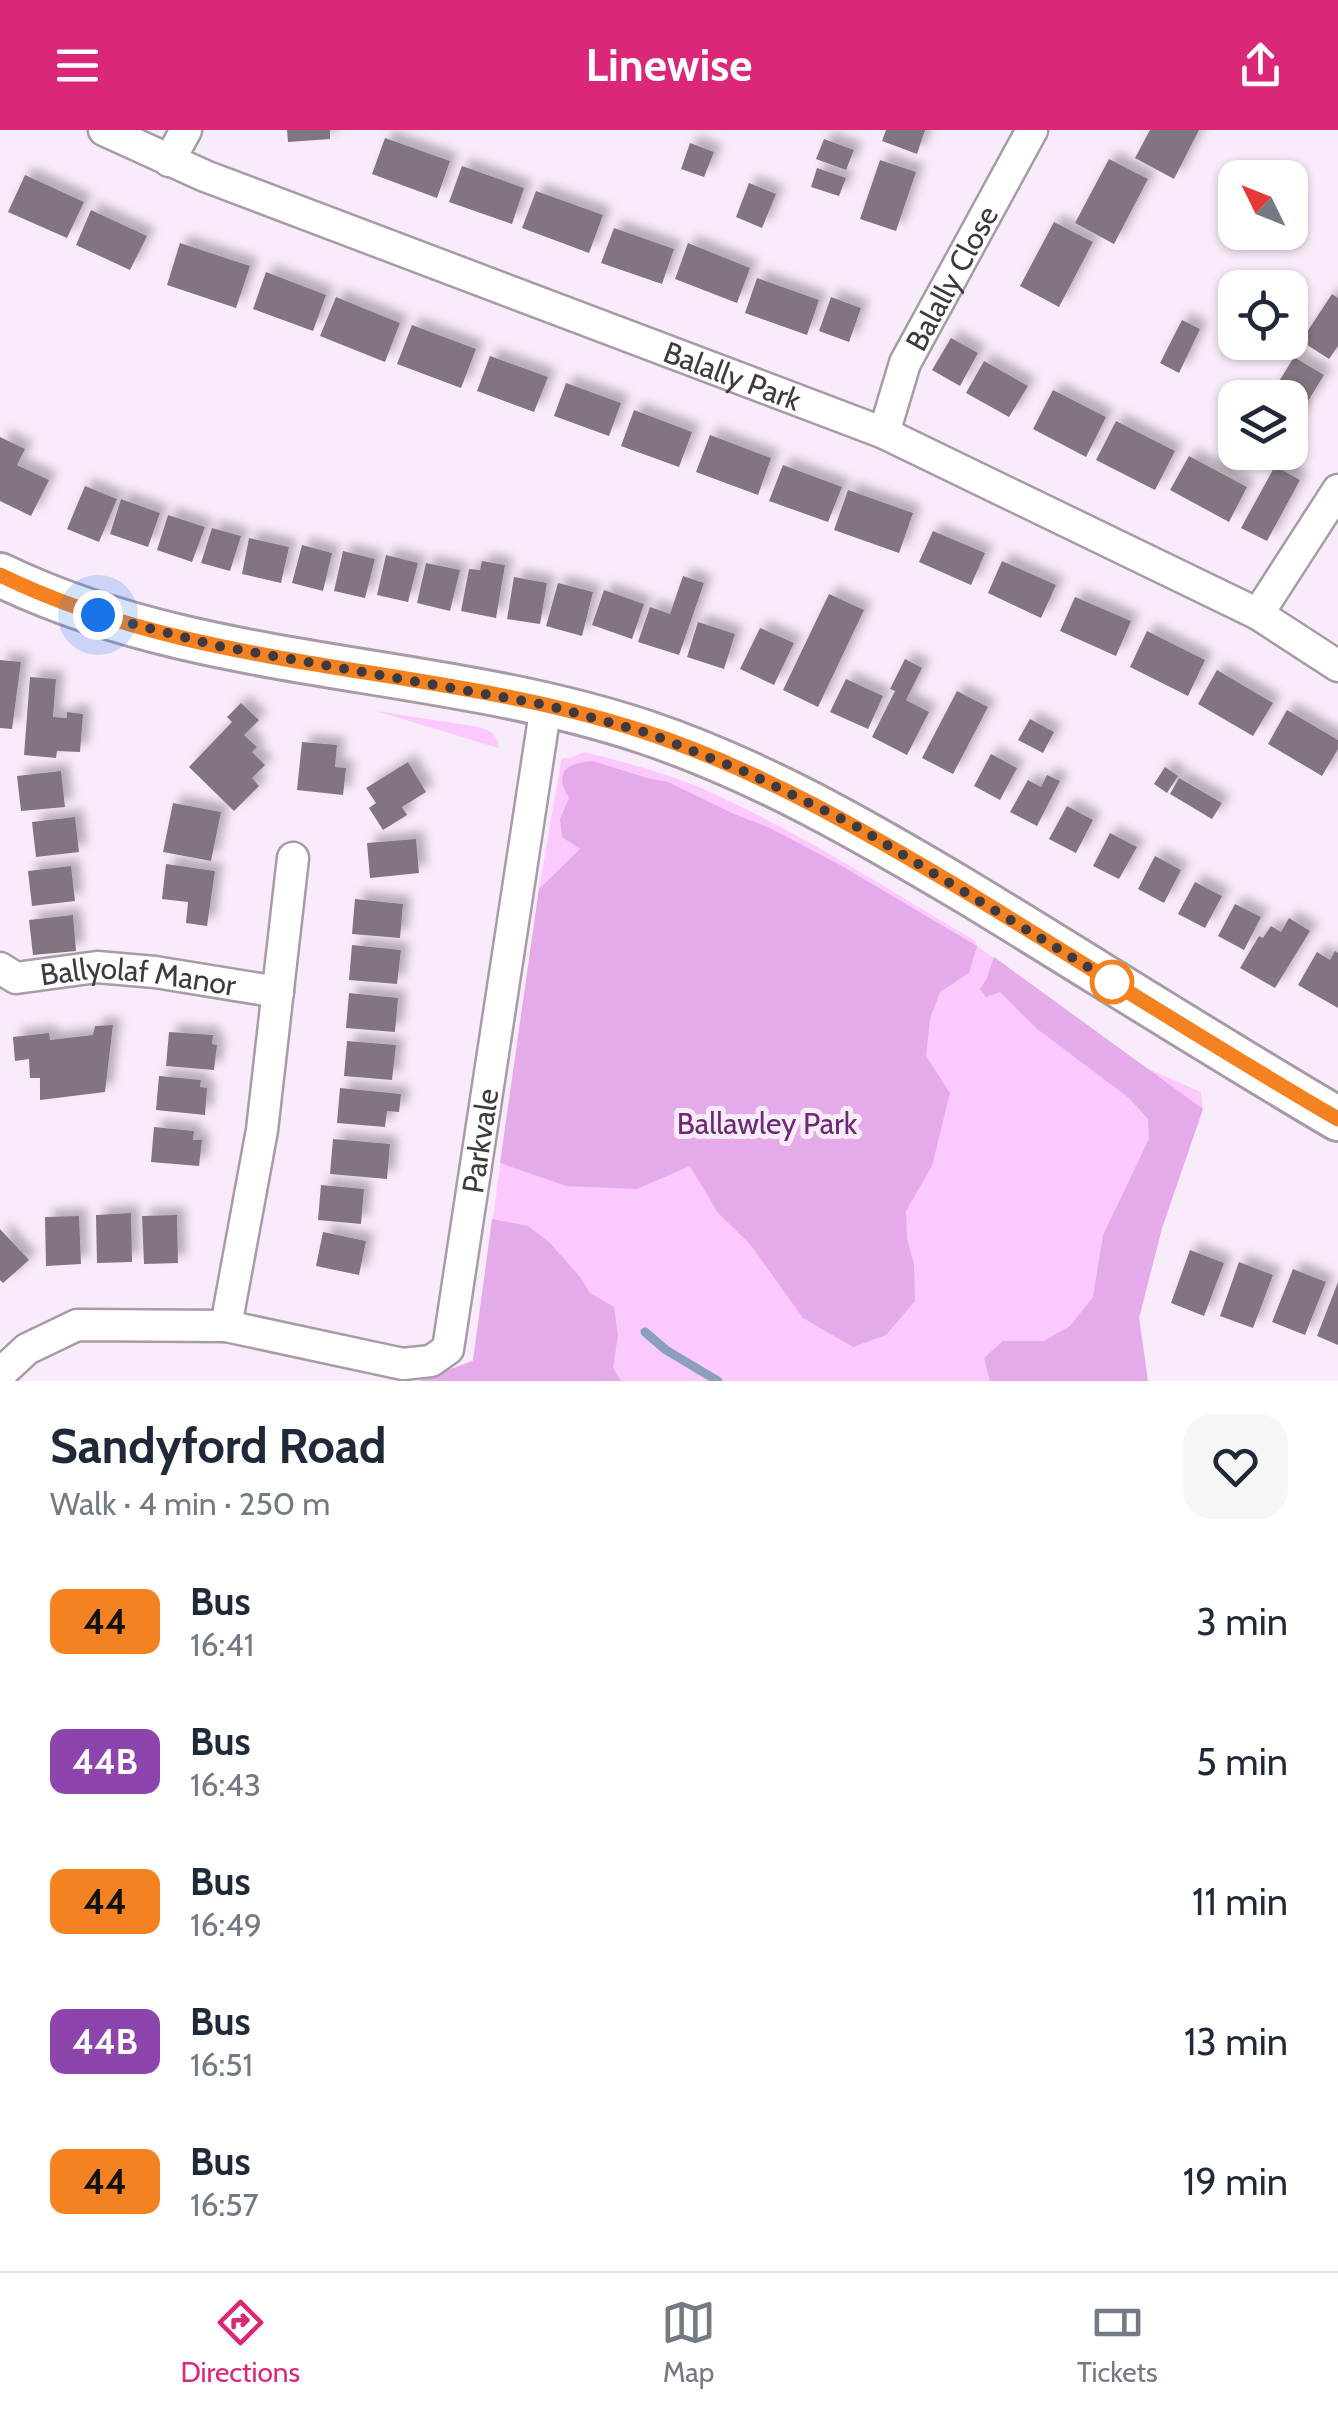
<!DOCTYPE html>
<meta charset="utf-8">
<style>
:root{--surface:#fff;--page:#f6f6f7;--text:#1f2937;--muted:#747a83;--line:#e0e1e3;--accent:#db2777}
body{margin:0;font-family:Cabin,sans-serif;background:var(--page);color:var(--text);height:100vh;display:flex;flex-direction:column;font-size:38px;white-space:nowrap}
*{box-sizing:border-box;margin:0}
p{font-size:32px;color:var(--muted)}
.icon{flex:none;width:55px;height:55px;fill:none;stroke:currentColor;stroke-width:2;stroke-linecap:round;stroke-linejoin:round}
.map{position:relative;height:1251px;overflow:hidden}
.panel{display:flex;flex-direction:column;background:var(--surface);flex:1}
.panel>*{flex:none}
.badge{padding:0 20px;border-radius:15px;font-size:35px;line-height:65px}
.needle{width:65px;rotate:313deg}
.controls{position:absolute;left:1218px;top:30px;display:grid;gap:20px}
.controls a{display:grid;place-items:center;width:90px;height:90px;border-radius:20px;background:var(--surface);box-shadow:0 2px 8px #0004;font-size:50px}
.you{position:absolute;width:50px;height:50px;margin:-25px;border:8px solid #fff;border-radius:50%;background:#1a73e8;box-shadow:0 0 0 15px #1a73e833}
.map>.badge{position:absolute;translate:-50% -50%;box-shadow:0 0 0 5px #fff}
.round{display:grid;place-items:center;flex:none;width:105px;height:105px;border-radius:30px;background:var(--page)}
.headline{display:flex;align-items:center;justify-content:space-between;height:170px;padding:0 50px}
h1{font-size:48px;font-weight:700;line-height:75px}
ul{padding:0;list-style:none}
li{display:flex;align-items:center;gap:30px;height:140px;padding:0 50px}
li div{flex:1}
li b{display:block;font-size:38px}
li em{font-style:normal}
li .badge{min-width:110px;font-weight:700;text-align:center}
header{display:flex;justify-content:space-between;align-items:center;height:130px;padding:0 50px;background:var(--accent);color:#fff;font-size:45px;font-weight:700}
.dock{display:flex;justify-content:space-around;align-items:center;height:140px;border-top:2px solid var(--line);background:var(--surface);font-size:28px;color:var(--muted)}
.dock a{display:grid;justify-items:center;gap:5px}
.dock .on{color:var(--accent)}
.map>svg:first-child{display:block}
.green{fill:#fbc9fe}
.forest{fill:#e5aae9}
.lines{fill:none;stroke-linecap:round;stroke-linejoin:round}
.stream{stroke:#8ca0bc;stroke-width:9}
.building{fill:#817581;filter:url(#shadow)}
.street-casing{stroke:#a79ba8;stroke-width:35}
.secondary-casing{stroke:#a79ba8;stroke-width:48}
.street{stroke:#fff;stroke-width:30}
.secondary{stroke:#fff;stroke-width:42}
.line-casing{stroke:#fff;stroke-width:22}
.line{stroke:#f58220;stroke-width:15}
.walk{stroke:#3f3a3f;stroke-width:10;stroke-dasharray:0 18}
.stop-dot{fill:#fff;stroke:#f58220;stroke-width:5}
.labels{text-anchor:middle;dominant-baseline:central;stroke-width:10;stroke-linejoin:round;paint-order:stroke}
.street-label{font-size:30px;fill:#3f3a3f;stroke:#f9ecfa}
.park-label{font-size:30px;fill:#6d2973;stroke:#f9ecfa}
</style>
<header><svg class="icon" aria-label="menu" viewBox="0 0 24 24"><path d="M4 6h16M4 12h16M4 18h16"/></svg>Linewise<svg class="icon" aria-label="share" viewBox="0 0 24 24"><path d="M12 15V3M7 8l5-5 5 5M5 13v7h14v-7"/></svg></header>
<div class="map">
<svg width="1338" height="1251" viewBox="0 0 1338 1251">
<defs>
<filter id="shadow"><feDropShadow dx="8" dy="-8" stdDeviation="5" flood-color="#0004"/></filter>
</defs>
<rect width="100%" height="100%" fill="#f9ecfa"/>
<path class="green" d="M376 581 479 597 492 602 498 611V618Z
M584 622C623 632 663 642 701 658 796 700 886 758 975 811L977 816 1146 938 1201 962 1203 979 1162 1098 1139 1188 1148 1251H419L473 1230 539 759 561 631 563 628H570Z"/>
<path class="forest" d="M593 631 647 648 668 652 734 684 768 697 840 735 977 816 969 843 940 862 930 889 926 926 950 963 932 1036 906 1081 907 1109 914 1134 915 1171 886 1205 853 1217 803 1188 750 1114 718 1083 690 1036 637 1059 566 1056 500 1033 539 759 580 719 562 707 560 689 569 668C553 641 567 633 593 631Z
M994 827 1203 979 1162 1098 1139 1188 1148 1251H990L984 1228 1003 1211H1044L1070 1196 1093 1167 1103 1105 1149 1009 1148 989 1129 968 1036 898 1000 862 986 867 980 859 987 848Z
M492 1089 528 1096 550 1113 581 1148 590 1163 614 1177 618 1206 613 1238 621 1251H419L473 1231Z"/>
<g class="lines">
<path class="stream" d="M645 1202 666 1220 718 1251"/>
</g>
<path class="building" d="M287 0H330V9L288 12Z
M886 0H925L917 24 882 11Z
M1150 0H1199L1174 49 1135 28Z
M385 8 450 31 437 68 372 44Z
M824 9 854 20 846 40 816 29Z
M690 13 714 22 704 47 681 39Z
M1109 29 1148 49 1114 114 1075 93Z
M880 30 916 42 896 101 860 89Z
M462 36 524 58 512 94 449 72Z
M817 38 846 48 839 66 811 57Z
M25 45 84 72 67 108 8 82Z
M749 53 776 64 762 98 736 87Z
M536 61 603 85 589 123 522 98Z
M91 80 147 106 130 140 76 115Z
M1054 92 1093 112 1059 177 1020 156Z
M614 98 674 119 662 154 601 133Z
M180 113 250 136 236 178 167 155Z
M688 113 750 138 737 173 675 149Z
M266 142 326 165 313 201 253 179Z
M757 148 819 170 807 205 745 183Z
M1332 164 1338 168V216L1329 229 1301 211Z
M336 167 400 193 385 232 320 206Z
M831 167 861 178 849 212 819 201Z
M1182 190 1200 199 1179 243 1160 233Z
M412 195 476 219 461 258 397 234Z
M951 208 978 223 960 256 932 240Z
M490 226 548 247 534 282 477 261Z
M1294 227 1324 245 1294 294 1290 292V268H1269Z
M984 231 1028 256 1009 287 966 263Z
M566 253 621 273 609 306 554 286Z
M1053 260 1106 287 1086 327 1033 299Z
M634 280 692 302 679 337 621 316Z
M1116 291 1175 321 1155 360 1096 330Z
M710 305 771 328 758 365 696 342Z
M0 307 25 319 17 335 49 350 31 386 0 371Z
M1189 326 1247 357 1229 392 1170 360Z
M783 335 842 357 828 392 769 371Z
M1275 336 1300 350 1267 411 1241 398Z
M85 356 117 369 99 412 67 399Z
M848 360 913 383 899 423 834 400Z
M121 369 160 383 148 417 110 404Z
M168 385 205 397 192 432 157 420Z
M212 398 241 406 230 441 201 433Z
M933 401 985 423 971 455 919 432Z
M249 408 289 417 281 453 242 444Z
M302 415 332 423 323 461 292 453Z
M343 421 375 429 365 468 334 461Z
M386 425 418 433 408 472 377 465Z
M482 431 505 435 496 488 461 481 469 439 480 440Z
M1002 431 1056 455 1041 488 988 463Z
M426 433 460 440 450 481 417 473Z
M683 446 704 453 679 525 638 512 650 477 670 484Z
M514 447 547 453 540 494 507 489Z
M558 453 593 462 582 506 546 496Z
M604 460 644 474 632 509 592 495Z
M829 464 864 480 818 577 783 560Z
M1075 467 1131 491 1116 526 1060 501Z
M698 492 735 504 724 539 687 527Z
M760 498 794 513 774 555 740 539Z
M1147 501 1205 530 1188 566 1130 537Z
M905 529 922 538 906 570 929 582 907 625 872 607 895 561 890 559Z
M0 530 21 532 12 599 0 598Z
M1217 540 1273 573 1253 606 1198 574Z
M30 547 56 549 53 587 67 588V582L83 584 80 622 57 621 56 628 24 625Z
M846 549 883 566 868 599 830 582Z
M957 561 988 577 953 644 922 628Z
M241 573 259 590 244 605 257 617 252 622 265 635 252 648 259 656 234 681 189 637 232 592 227 587Z
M1287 580 1338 610V619L1322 646 1268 614Z
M1030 589 1054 602 1043 623 1018 610Z
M302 612 337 615 335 637 346 638 343 665 297 660Z
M991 624 1017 638 1000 670 974 656Z
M408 632 426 662 402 677 407 685 383 700 369 678 376 673 366 658Z
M1165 637 1178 646 1167 663 1154 654Z
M61 641 65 677 21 681 17 646Z
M1047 645 1060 651 1037 696 1010 682 1028 650 1041 657Z
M1179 648 1222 673 1212 689 1170 664Z
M173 673 221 682 211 731 163 722Z
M1067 676 1093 690 1076 723 1049 709Z
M75 687 79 722 36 727 32 692Z
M1110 703 1137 717 1119 749 1093 736Z
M416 709 419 743 370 748 367 713Z
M1155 726 1181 740 1164 773 1138 759Z
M166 734 215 741 207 796 186 793 188 772 162 769Z
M71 736 75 771 32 776 28 741Z
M1195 752 1222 766 1205 798 1178 784Z
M355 769 403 774 400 808 352 804Z
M1235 774 1261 787 1244 820 1218 806Z
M73 785 76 821 33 825 29 790Z
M1289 788 1310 801 1275 858 1240 838 1259 806 1263 808 1271 796 1281 802Z
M352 815 401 820 397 854 349 850Z
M1335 821 1338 823V878L1298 855 1317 822 1330 830Z
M349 863 398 868 395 902 346 898Z
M113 895 105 962 40 970V948H30L29 929 15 931 13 907 49 903 50 910 93 905 95 896Z
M169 902 213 905 212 914 217 915 214 940 166 936Z
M347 911 396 915 392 950 344 946Z
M159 946 201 950 200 957 207 958 205 985 156 980Z
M340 958 401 964 399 982 387 981 385 997 337 993Z
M154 997 194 1001 193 1010H202L199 1036 151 1032Z
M333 1009 390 1014 387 1049 330 1044Z
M321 1055 364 1059 361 1094 318 1090Z
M131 1083 132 1132 97 1133 96 1085Z
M177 1085 178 1133 144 1134 142 1086Z
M79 1086 81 1134 46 1136 45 1087Z
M0 1099 29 1130 3 1153 0 1150Z
M323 1102 366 1111 359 1145 316 1136Z
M1190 1120 1224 1133 1204 1186 1171 1173Z
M1239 1132 1273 1145 1253 1198 1220 1186Z
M1293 1139 1326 1152 1305 1205 1272 1192Z
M1338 1152V1215L1317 1206Z"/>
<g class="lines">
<g class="street-casing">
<g id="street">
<path id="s1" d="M104 0 205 46 884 303 1258 484 1338 536"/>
<path d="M169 31 186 0"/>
<path id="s2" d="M884 303 905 233 1032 0"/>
<path d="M1258 484 1338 360"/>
<path id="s3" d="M0 838 16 848 97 837 155 842 278 862"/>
<path d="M226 1196 262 1000 293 728"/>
<path id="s4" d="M0 1244 27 1219 77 1195 226 1196 403 1234 431 1231 448 1219 546 575"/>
</g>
</g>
<g class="secondary-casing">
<path id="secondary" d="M0 445C202 543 435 532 645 602 761 641 866 702 970 764 1093 839 1214 916 1338 989"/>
</g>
<use href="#street" class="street"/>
<use href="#secondary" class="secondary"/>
</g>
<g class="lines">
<g class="line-casing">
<path id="line" d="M0 445C202 544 435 533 645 602 761 640 866 702 970 764 1093 839 1214 917 1338 989"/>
</g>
<use href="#line" class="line"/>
<path class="walk" d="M98 485 218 516 546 575 648 603 748 643 854 695 1116 854 1112 852"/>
</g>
<circle class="stop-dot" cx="1112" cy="852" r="20"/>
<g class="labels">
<g class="street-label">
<text stroke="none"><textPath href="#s2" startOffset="170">Balally Close</textPath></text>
<text stroke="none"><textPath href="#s1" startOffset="675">Balally Park</textPath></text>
<text stroke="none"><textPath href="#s3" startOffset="142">Ballyolaf Manor</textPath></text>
<text stroke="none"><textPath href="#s4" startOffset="682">Parkvale</textPath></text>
</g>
<g class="park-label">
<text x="767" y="993">Ballawley Park</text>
</g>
</g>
</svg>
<div class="controls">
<a><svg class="needle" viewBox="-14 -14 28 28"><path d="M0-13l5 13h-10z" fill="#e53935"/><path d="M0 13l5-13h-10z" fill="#747a83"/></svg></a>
<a><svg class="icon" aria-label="locate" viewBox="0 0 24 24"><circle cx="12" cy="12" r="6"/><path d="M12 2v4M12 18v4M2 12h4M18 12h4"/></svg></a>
<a><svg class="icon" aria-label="layers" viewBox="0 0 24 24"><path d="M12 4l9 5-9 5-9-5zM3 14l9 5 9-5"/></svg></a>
</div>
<div class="you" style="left:98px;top:485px"></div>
</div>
<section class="panel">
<div class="headline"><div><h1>Sandyford Road</h1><p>Walk · 4 min · 250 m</p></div><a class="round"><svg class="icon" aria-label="heart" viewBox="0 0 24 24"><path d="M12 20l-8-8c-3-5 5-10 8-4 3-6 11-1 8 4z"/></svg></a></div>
<ul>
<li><span class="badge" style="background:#f58220;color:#111">44</span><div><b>Bus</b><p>16:41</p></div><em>3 min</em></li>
<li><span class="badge" style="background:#8e44ad;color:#fff">44B</span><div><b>Bus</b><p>16:43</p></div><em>5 min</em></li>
<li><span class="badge" style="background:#f58220;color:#111">44</span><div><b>Bus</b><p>16:49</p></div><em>11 min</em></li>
<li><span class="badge" style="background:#8e44ad;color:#fff">44B</span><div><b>Bus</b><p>16:51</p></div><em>13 min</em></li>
<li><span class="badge" style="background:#f58220;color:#111">44</span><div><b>Bus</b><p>16:57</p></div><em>19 min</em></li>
</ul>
</section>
<nav class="dock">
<a class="on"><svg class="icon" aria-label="directions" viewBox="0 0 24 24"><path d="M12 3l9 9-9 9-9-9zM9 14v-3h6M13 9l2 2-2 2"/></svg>Directions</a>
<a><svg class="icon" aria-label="map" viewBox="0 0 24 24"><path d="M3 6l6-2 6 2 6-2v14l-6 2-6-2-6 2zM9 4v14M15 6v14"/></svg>Map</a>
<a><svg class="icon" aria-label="tickets" viewBox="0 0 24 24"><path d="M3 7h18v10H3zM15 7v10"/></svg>Tickets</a>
</nav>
